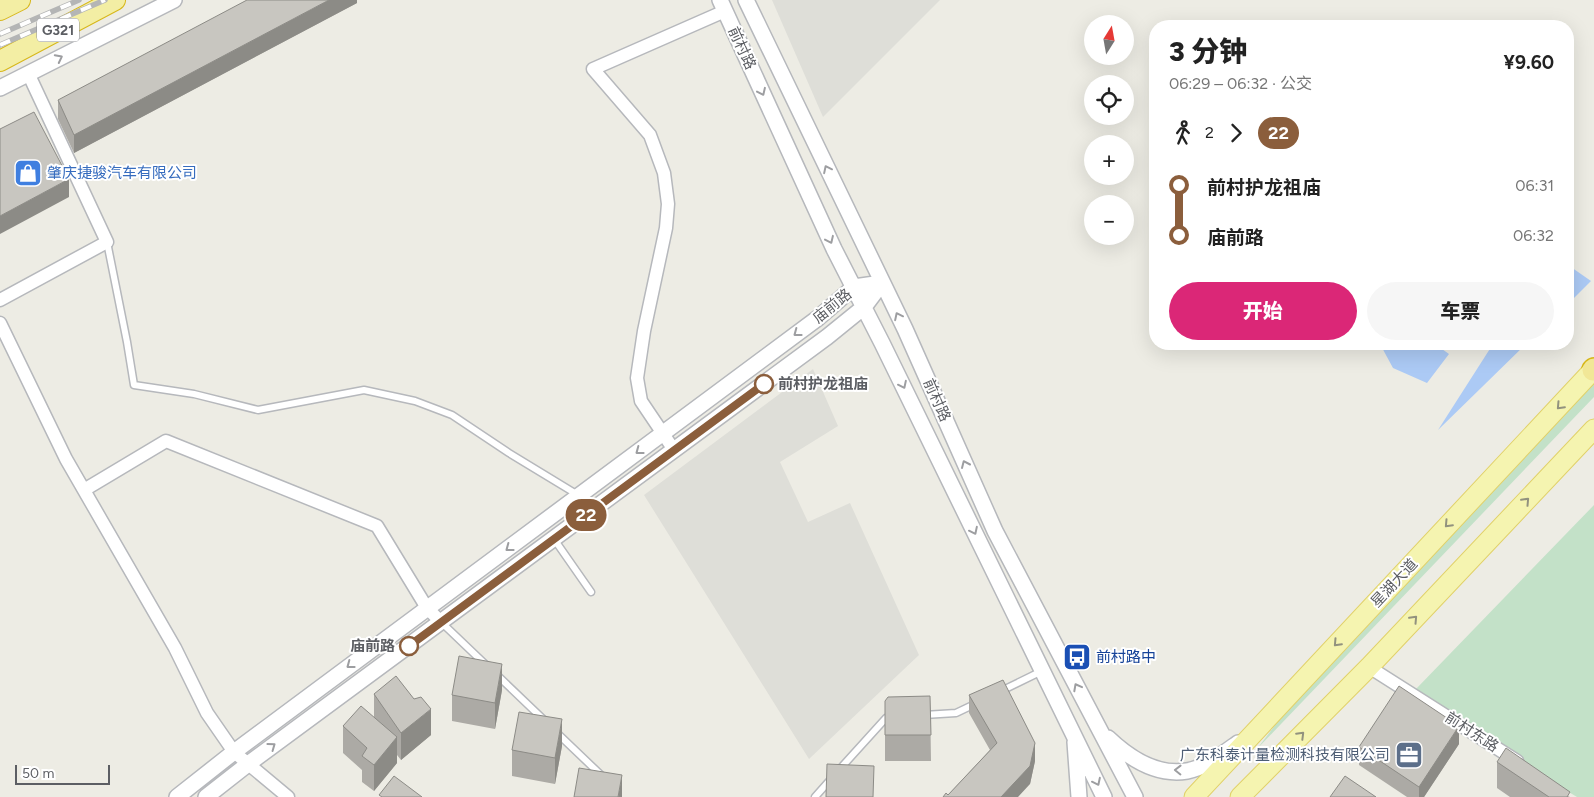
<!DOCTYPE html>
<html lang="zh">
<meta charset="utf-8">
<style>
:root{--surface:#fff;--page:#f6f6f6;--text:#222;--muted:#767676;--accent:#db2777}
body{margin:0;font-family:Figtree,"Noto Sans SC",sans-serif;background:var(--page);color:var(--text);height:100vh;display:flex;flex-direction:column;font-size:19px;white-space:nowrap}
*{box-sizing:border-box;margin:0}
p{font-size:16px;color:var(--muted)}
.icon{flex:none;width:28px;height:28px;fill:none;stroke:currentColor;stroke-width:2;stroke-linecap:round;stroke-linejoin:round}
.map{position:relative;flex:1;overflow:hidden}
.panel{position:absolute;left:1149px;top:20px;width:425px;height:330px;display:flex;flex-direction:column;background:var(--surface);border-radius:20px;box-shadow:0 5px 20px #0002}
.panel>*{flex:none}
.badge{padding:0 10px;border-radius:16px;font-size:18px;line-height:32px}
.needle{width:32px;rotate:11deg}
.fabs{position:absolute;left:1084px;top:15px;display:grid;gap:10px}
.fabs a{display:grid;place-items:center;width:50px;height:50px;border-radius:50%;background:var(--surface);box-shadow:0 5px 20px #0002;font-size:25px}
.scale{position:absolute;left:15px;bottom:12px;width:95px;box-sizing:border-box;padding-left:5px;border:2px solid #5c5e63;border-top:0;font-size:14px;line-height:18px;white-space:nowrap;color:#5c5e63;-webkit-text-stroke:4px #fff;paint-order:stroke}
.map>.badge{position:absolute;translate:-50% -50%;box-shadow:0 0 0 2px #fff}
.legs{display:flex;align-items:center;gap:8px;height:55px;padding:0 20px;font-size:16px}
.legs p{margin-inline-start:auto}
.overview{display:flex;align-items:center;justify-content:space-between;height:85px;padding:0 20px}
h1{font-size:28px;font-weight:800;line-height:38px}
.action{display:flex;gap:10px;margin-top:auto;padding:10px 20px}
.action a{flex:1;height:58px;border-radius:30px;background:var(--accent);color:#fff;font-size:20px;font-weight:800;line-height:58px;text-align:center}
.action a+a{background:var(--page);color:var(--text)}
ul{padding:0 20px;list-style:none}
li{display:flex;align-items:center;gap:18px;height:50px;font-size:19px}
li i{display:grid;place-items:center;width:8px;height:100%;margin:0 6px;background:currentColor}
li i::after{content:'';width:12px;height:12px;margin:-6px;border:4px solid;border-radius:50%;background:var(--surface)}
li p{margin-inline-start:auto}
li:first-child i{background:linear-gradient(#0000 50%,currentColor 0)}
li:last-child i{background:linear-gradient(currentColor 50%,#0000 0)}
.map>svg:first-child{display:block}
.industrial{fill:#deded8}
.green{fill:#c3e1c8}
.water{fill:#accaf5}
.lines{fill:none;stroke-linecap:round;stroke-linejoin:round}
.service-casing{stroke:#b6b8bc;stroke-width:9}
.minor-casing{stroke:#b6b8bc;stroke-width:15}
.tertiary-casing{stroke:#b6b8bc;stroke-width:18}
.primary-casing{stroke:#e1d169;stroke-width:21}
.trunk-casing{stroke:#d7b71a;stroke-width:22}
.motorway-casing{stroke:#d7b71a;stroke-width:24}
.service{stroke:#fff;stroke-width:6}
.minor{stroke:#fff;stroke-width:12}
.tertiary{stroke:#fff;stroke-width:15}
.primary{stroke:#f5f4b0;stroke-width:19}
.trunk{stroke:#f3eea4;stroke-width:20}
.motorway{stroke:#f1e797;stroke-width:21}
.rail-casing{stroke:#b4b5b5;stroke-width:5.5}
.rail{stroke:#fff;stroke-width:4;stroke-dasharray:11;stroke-linecap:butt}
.wall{fill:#acaaa5}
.shaded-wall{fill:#8c8b86}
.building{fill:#c8c6c0;stroke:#8c8b86}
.oneway{stroke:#9d9ea1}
.oneway2{stroke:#92927e}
.line-1-casing{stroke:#fff;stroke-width:11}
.line-1{stroke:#8b5e3c;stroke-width:8}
.stop-1-dot{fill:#fff;stroke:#8b5e3c;stroke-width:2.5}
.labels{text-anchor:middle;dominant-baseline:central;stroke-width:4;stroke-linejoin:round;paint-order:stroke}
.shield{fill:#fff;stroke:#8d8e92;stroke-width:1}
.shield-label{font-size:14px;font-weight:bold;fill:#5c5e63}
.street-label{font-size:15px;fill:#5c5e63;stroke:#fff}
.shop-label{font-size:15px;fill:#366cbe;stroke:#fff;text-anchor:start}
.stop-label{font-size:15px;font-weight:bold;fill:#5c5e63;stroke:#fff;text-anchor:start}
.transit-label{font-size:15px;fill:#164399;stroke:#fff;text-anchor:start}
.service-label{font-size:15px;fill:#4e5e75;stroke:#fff;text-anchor:end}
</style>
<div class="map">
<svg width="1594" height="797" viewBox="0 0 1594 797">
<rect width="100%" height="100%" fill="#edece4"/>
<path class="industrial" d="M772 0H940L823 117Z
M813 369 838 426 780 462 808 522 850 503 919 655 809 759 644 495Z"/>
<path class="green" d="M1594 373V397L1257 749 1322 663Z
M1594 505V797H1577L1499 750 1416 689Z"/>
<path class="water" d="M1568 265 1591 281 1568 304Z
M1380 344H1435L1449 354 1427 383 1393 368Z
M1493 344H1526L1438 430Z"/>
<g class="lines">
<g class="service-casing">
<path id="service" d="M107 242 127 342 134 385 194 394 258 410 364 390 415 401 452 415 509 453 578 495
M554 539 591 592
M441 622 486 665
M497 675 544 720
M999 692 1042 671
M924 715 956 713 977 703
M556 732 601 775
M838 771 886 718H892
M815 797 831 779"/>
</g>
<g class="minor-casing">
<path id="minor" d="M0 300 107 242 28 73
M0 323 66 459 175 648 207 713 234 752 288 797
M674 450 641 401 637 378 644 331 666 228 668 204 664 173 650 135 593 69 725 11
M84 490 166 441 377 526 427 608 441 622
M1369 667 1517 761"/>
</g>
<g class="tertiary-casing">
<path id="tertiary" d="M720 0 834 249 882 343 1104 797
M746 0 905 329 995 531 1135 797
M0 88 174 0
M1108 738C1129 758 1157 776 1187 771 1205 768 1224 753 1238 743
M1075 742 1079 797
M177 797 234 752 818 318 854 287 882 283
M206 797 248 764 827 337 864 307 882 283"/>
</g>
<g class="primary-casing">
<path id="primary" d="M1194 797 1594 369
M1240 797 1369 667 1594 429"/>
</g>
<g class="trunk-casing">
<path id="trunk" d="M0 10 20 0
M0 61 115 0"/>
</g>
<g class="motorway-casing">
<path id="motorway" d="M1593 370 1594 369"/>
</g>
<use href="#service" class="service"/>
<use href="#minor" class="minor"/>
<use href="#tertiary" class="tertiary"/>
<use href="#primary" class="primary"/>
<use href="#trunk" class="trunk"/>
<use href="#motorway" class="motorway"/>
<g class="rail-casing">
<path id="rail" d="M0 34 79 0
M0 45 105 0"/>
</g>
<use href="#rail" class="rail"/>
</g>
<path class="wall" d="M357 0V3L74 153 58 119V100Z
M502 690 495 729 452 721V695Z
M374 694 431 735 401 760 397 755V763L374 791 362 782V770L343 753V726L374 717Z
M969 695 1035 761 1030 784 948 795 990 750 969 713Z
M930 696 931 761H885V701Z
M1459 744 1424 797H1407L1359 765V747Z
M562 746 555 784 512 776V750Z
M1497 762 1570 797H1510L1497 788Z"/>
<path class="shaded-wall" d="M329 0H357V3L74 153V135Z
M69 179V197L0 234V216Z
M502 664V690L495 729V703Z
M431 709V735L401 760V733Z
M562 719V746L555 784V758Z
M1459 726V744L1424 797H1419V787Z
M397 737V763L374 791V765Z
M1035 743V761L1030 784 1018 797H1001Z
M622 775V797H618Z"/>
<path class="building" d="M247 0H329L74 135 58 100Z
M34 112 69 179 0 216V129Z
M459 656 502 664 495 703 452 695Z
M396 676 414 699 421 697 431 709 401 733 374 694Z
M1003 680 1035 743 1030 766 1001 797H943L946 793 948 795 997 743 969 695Z
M1399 686 1459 726 1419 787 1359 747Z
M930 696 931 735H885V701L888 697Z
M361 706 397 737 374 765 362 756 367 748 343 726Z
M519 712 562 719 555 758 512 750Z
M1506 748 1570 792 1567 797H1549L1497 762Z
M827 764 874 766 873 797H826Z
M579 768 622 775 618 797H574Z
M394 776 422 797H382L379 795Z
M1345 776 1376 797H1330Z"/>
<defs><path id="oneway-chevron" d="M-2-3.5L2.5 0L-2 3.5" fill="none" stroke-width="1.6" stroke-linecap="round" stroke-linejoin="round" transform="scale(1.25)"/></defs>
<g class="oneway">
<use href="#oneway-chevron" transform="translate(59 58) rotate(-27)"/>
<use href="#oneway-chevron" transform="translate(762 92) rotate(65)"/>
<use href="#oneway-chevron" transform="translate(827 169) rotate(-116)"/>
<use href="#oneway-chevron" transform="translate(830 240) rotate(65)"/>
<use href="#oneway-chevron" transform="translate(898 316) rotate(-116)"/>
<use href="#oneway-chevron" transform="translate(797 333) rotate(143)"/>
<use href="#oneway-chevron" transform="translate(903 385) rotate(64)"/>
<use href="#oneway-chevron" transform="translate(639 451) rotate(143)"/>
<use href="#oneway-chevron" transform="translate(965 464) rotate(-114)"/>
<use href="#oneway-chevron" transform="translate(974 531) rotate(64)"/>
<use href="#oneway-chevron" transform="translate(509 548) rotate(143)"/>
<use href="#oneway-chevron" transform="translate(350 665) rotate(143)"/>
<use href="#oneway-chevron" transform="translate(1077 687) rotate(-118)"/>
<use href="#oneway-chevron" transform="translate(272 746) rotate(-36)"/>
<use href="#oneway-chevron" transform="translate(1178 770) rotate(-179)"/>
<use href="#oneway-chevron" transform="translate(1097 782) rotate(64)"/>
</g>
<g class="oneway2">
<use href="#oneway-chevron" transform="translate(1560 406) rotate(133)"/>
<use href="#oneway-chevron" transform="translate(1526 501) rotate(-47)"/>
<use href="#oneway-chevron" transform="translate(1448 524) rotate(133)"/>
<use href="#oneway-chevron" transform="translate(1414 619) rotate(-47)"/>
<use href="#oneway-chevron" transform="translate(1337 643) rotate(133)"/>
<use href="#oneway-chevron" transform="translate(1301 735) rotate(-45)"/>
</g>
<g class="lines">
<g class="line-1-casing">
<path id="line-1" d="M409 646 764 384"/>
</g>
<use href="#line-1" class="line-1"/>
</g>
<defs>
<g id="shop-square" transform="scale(1.4375)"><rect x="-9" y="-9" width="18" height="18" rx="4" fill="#3f7fe0" stroke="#fff"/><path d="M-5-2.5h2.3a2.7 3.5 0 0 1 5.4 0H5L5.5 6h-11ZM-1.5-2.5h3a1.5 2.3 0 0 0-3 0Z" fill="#fff"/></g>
<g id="bus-square" transform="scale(1.4375)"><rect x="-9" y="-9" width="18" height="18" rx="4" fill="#1a4fb4" stroke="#fff"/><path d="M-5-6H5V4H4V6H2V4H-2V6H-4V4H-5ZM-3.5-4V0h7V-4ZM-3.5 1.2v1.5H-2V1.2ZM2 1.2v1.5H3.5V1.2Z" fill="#fff"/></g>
<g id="office-square" transform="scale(1.4375)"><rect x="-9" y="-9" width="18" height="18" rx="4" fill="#5c6f8a" stroke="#fff"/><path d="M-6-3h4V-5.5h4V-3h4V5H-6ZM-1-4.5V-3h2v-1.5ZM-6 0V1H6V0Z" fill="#fff"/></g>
</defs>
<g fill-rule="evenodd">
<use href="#shop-square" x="28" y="173"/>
<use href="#bus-square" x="1077" y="657"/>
<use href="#office-square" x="1409" y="755"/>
</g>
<g class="stop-1-dot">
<circle cx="764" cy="384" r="9"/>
<circle cx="409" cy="646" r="9"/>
</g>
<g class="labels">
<rect class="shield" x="37" y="18.5" width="42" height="23" rx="4"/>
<g class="shield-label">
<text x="58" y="30">G321</text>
</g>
<g class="street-label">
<text transform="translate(742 48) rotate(65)">前村路</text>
<text transform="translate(832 306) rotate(-39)">庙前路</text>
<text transform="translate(937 400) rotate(66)">前村路</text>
<text transform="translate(1394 583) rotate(-47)">星湖大道</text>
<text transform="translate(1472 732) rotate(33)">前村东路</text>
</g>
<g class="shop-label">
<text x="47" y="173">肇庆捷骏汽车有限公司</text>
</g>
<g class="stop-label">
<text x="778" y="384">前村护龙祖庙</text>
<text x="395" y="646" text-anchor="end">庙前路</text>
</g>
<g class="transit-label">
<text x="1096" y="657">前村路中</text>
</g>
<g class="service-label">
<text x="1390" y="755">广东科泰计量检测科技有限公司</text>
</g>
</g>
</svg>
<div class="fabs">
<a><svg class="needle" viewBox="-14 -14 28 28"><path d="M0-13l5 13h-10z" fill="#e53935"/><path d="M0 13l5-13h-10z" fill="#767676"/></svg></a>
<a><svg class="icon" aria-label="locate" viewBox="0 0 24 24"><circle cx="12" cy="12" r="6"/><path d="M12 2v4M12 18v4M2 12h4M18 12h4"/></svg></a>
<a>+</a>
<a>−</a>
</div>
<div class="scale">50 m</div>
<b class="badge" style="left:586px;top:515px;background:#8b5e3c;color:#fff">22</b>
<section class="panel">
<div class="overview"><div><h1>3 分钟</h1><p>06:29 – 06:32 · 公交</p></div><b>¥9.60</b></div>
<div class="legs"><svg class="icon" aria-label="walk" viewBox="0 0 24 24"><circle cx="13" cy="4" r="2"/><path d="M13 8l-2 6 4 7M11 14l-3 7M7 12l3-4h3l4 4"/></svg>2<svg class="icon" aria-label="forward" viewBox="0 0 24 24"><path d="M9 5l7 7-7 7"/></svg><b class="badge" style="background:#8b5e3c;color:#fff">22</b></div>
<ul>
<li><i style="color:#8b5e3c"></i><b>前村护龙祖庙</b><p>06:31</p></li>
<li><i style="color:#8b5e3c"></i><b>庙前路</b><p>06:32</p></li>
</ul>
<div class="action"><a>开始</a><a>车票</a></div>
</section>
</div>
